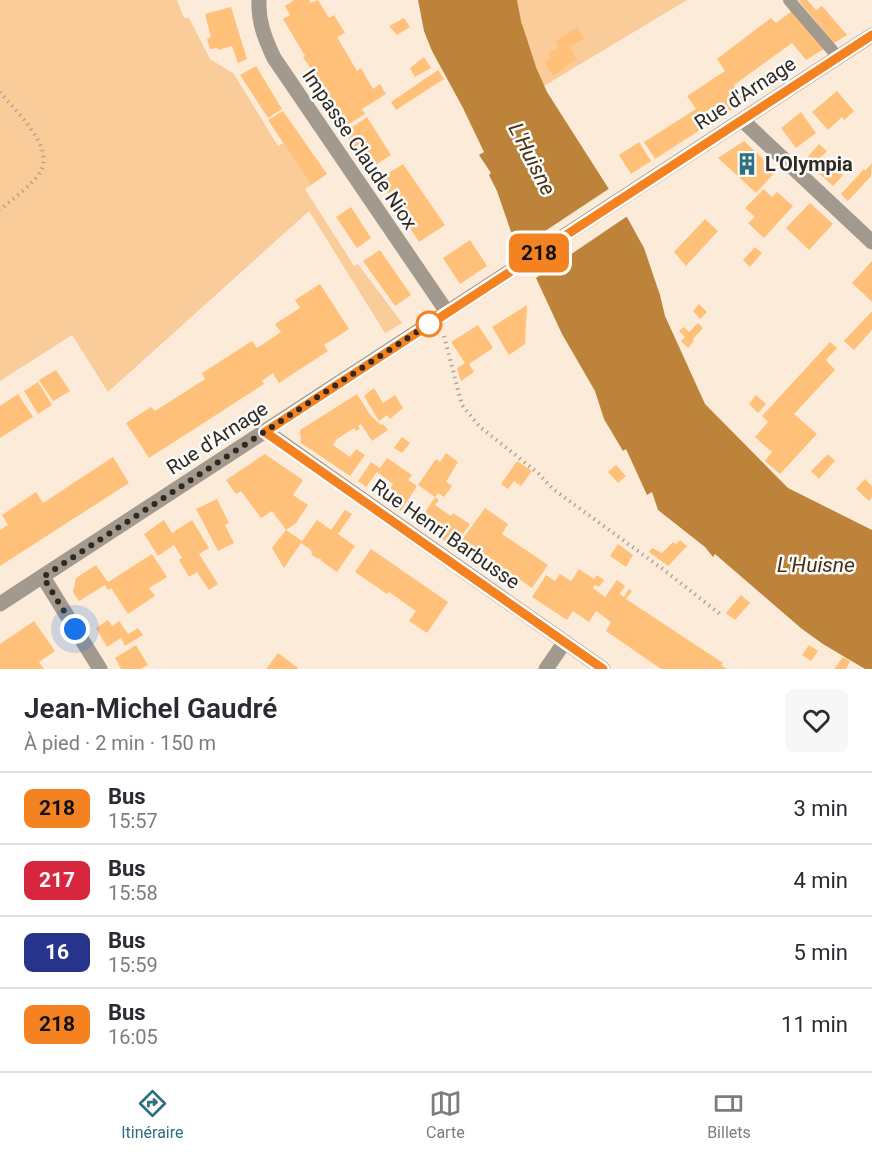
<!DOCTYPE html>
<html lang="fr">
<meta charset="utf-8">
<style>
:root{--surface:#fff;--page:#f7f7f7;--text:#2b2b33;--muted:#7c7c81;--line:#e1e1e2;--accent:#2e6f82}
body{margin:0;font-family:Roboto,sans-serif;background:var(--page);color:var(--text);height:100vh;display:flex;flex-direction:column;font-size:22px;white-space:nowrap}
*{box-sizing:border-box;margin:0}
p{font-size:20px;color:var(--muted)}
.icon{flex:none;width:33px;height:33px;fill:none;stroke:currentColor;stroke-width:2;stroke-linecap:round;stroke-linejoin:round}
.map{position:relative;height:669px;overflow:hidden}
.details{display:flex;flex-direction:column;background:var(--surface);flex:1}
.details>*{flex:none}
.badge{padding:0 12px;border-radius:9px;font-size:21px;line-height:39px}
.you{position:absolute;width:30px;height:30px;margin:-15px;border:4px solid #fff;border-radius:50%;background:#1a73e8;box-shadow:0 0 0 9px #1a73e833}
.map>.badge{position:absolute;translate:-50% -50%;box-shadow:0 0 0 3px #fff}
.round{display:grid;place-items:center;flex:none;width:63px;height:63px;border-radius:9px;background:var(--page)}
.summary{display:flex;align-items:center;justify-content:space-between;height:102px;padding:0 24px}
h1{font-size:28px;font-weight:600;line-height:45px}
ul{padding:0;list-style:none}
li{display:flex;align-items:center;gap:18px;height:72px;padding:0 24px;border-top:2px solid var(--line)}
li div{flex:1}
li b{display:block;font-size:22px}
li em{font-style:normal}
li .badge{min-width:66px;font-weight:700;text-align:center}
.menu{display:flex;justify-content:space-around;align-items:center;height:84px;border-top:2px solid var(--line);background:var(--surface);font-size:16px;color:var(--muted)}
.menu a{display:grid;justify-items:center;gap:3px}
.menu .selected{color:var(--accent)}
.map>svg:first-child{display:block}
.green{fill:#f9cc9a}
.water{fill:#bd833a}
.pier{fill:#fcebd9}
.building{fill:#ffc179}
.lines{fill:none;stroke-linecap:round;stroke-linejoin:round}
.path{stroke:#b2a496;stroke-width:4;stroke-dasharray:1.5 4.5;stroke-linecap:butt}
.service{stroke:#a2998f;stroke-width:12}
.minor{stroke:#a2998f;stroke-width:15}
.line-casing{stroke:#fff;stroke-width:14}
.line{stroke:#f58220;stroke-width:9}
.walk{stroke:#312920;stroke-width:6;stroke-dasharray:0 10.8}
.stop-dot{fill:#fff;stroke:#f58220;stroke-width:3}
.labels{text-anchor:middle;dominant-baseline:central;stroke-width:5;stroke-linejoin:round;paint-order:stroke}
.street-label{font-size:20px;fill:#312920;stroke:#fbfbfb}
.poi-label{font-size:20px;font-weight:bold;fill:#312920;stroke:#fbfbfb;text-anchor:start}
.water-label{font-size:21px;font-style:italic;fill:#493011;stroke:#fbfbfb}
</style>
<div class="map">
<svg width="872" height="669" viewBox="0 0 872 669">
<rect width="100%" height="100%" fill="#fcebd9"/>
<path class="green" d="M0 0H177L184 18H189L210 59 234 74 278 146 283 143 311 185 305 189 354 266 358 264 402 323 385 333 309 211 108 392 72 335 0 381Z
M517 0H687L544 86C533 60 520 29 517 0Z"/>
<path class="water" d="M418 0H517L521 21 536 67 547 92 628 219 644 248 660 295 665 316 705 404 788 488 872 530V669H865L823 644 802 629 715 554 713 557 705 547 658 510 652 492 647 495 626 449 623 451 604 419 595 391 562 334 536 278 517 249 497 191 489 175 491 173 479 155 484 152 463 108 432 51 424 31Z"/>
<path class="pier" d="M610 188 629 215 533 280 515 251Z"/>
<path class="building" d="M294 0H309L311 3 318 0 329 18 334 15 345 33 337 37 357 71 361 68 373 89 380 84 386 94 362 109 365 114 341 129 308 75 313 72 303 57 305 56 283 19 290 15 285 6Z
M798 0H807L816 10 822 6 847 35 834 43Z
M231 7 247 59 238 63 232 46 218 50V48L210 49 207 39 211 37 205 14Z
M792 11 824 49 806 60 792 43 734 85 745 101 655 159 644 142 696 109 687 96 725 71 717 59 771 18 776 23Z
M404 18 410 27 397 35 389 26Z
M577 27 584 38 570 47 577 59 553 76 544 62 551 58 548 53 559 47 555 42Z
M424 57 431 68 415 77 410 68Z
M256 66 282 109 268 118 240 75Z
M438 70 444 79 396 110 391 102Z
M837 91 854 111 844 120 842 117 828 130 812 112Z
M283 111 327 174 311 185 268 120Z
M801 112 816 133 796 148 781 128Z
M367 117 391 155 369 169 345 132Z
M744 141 776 171 756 193 718 158Z
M639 142 651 161 631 174 619 155Z
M819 144 827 151 812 167 805 160Z
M824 157 843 175 833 186 813 168Z
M872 163 871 176 848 201 841 194 864 169 865 171Z
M403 164 445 225 419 242 379 179Z
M764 189 772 197 777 192 793 206 764 238 748 223 755 217 745 208Z
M810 203 833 224 809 250 786 228Z
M351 207 371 238 357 248 336 217Z
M705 219 718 231 686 266 674 252Z
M470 240 487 266 460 284 443 258Z
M755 247 762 253 750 267 743 260Z
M380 250 411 295 395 306 363 261Z
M872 261V302L852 283Z
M320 284 349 329 324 345 328 351 279 383 273 373 262 381 264 384 149 458 126 423 151 407 155 411 205 379 202 373 252 341 257 348 281 332 275 324 300 308 295 300Z
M699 304 707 312 700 319 693 311Z
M527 305 525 344 509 355 492 327Z
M872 311V330L854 350 844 341Z
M698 323 703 328 693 339 694 341 688 348 681 341 685 337 679 331 684 327 689 332Z
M478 325 493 348 469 364 474 372 461 381 457 368 465 363 451 342Z
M830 342 837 348 826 360 835 370 794 414 817 434 780 474 765 461 772 452 755 437 768 422 762 416Z
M56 370 70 391 53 401 39 380Z
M38 382 52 405 38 414 24 391Z
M374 388 383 403 395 395 403 408 390 419 387 415 379 421 364 396Z
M18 394 33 417 0 438V406Z
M357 394 371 416 381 425 383 424 388 430 372 441 361 424 358 426 360 429 356 431 354 428 337 439 333 445 350 457 356 449 365 455 350 476 301 443 300 430Z
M756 395 766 404 758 413 749 404Z
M402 437 410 443 402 453 394 448Z
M446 453 458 462 446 482 452 486 444 497 438 493 435 497 418 485 436 459 440 462Z
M265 454 303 480 293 495 308 505 296 523 286 530 272 511 261 518 241 491 236 494 226 480Z
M828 454 835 461 819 479 811 471Z
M113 457 129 483 0 566V530L8 525 2 515 36 492 43 503Z
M387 458 412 475 408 480 417 486 401 511 383 499 393 484 377 472 366 487 358 481 371 462 380 468Z
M517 461 532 471 521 486 514 481 508 489 501 484Z
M616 465 626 476 618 483 608 472Z
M865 479 872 486V497L869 501 856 489Z
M435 497 439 500 435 505 451 516 453 513 470 524 454 547 418 523Z
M217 499 229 523 225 525 234 543 218 551 196 509Z
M485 508 508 524 502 534 548 565 532 588 462 540Z
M345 510 352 514 338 534 355 546 337 572 320 560 322 558 318 559 312 555 311 550 301 543 284 568 272 548 286 530 302 541 317 520 331 530Z
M164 520 172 533 192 520 209 548 199 554 218 584 209 590 197 572 189 577 179 560 182 558 174 545 158 556 144 534Z
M680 540 687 546 668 566 649 552 652 548 662 553 673 542 676 544Z
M618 544 633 555 626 567 610 556Z
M371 549 448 602 427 633 409 621 416 611 389 592 387 594 355 572Z
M152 554 167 577 149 588 155 596 128 614 111 588 108 590 105 585 79 601 73 592 76 578 96 565 108 582Z
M579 569 594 579 597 575 604 580 599 587 595 585 593 588 605 597 617 580 625 586 620 594 624 597 629 589 632 591 626 599 723 663 721 665 727 669H661L606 631 611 622 596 611 589 622 573 611 567 620 532 597 546 575 555 581 560 574 571 581Z
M741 595 750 603 735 620 726 613Z
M108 620 112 626 119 621 128 634 138 628 143 635 125 646 121 638 107 647 96 628Z
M34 621 55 651 39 662 44 669H0V644Z
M136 645 148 665 141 669H121L115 658Z
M809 645 818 651 811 661 802 655Z
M278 653 298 668 297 669H266Z
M843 657 850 661 846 669H834Z"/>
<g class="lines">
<path class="path" d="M0 92C15 111 54 145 41 171 34 184 11 200 0 210
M444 336 462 405 480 427 538 473 553 489 664 570 720 614"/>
<path class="service" d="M789 0 838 57"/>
<path class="minor" d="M259 0C258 22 265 39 274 58L447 312
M742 120 872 242
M265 431 603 669
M43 577 100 669
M0 604 872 35
M546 669 564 643"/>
</g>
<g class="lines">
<g class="line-casing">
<path id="line" d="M603 669 265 432 872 35"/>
</g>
<use href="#line" class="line"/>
<path class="walk" d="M75 629 43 577 429 324"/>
</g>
<defs>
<g id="building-bare" transform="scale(1.8)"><path d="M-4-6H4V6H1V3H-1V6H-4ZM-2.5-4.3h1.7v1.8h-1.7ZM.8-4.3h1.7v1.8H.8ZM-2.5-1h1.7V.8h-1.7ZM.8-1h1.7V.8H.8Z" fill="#2e6f82" stroke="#fbfbfb" stroke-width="2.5" paint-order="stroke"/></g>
</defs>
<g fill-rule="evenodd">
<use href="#building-bare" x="747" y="164"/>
</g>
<circle class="stop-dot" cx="429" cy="324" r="12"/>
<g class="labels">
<g class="street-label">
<text transform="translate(745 93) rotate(-33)">Rue d'Arnage</text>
<text transform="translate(360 149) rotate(56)">Impasse Claude Niox</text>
<text transform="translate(217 438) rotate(-33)">Rue d'Arnage</text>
<text transform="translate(446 534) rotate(35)">Rue Henri Barbusse</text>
</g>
<g class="poi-label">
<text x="765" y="164">L'Olympia</text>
</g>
<g class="water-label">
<text transform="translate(532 159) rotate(63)">L'Huisne</text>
<text x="816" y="565">L'Huisne</text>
</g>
</g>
</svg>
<div class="you" style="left:75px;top:629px"></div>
<b class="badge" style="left:539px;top:253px;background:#f58220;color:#111">218</b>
</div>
<section class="details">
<div class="summary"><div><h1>Jean-Michel Gaudré</h1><p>À pied · 2 min · 150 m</p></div><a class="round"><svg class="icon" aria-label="heart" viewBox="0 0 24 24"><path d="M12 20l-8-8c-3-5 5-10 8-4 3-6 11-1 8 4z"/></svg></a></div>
<ul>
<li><span class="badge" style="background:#f58220;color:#111">218</span><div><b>Bus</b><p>15:57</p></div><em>3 min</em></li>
<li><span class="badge" style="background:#d7263d;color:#fff">217</span><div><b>Bus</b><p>15:58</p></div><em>4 min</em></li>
<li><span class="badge" style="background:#27348b;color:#fff">16</span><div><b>Bus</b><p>15:59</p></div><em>5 min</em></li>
<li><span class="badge" style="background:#f58220;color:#111">218</span><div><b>Bus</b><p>16:05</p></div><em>11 min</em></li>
</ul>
</section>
<nav class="menu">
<a class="selected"><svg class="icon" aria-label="directions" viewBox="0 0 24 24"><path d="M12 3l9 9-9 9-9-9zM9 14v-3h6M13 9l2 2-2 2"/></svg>Itinéraire</a>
<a><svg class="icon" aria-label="map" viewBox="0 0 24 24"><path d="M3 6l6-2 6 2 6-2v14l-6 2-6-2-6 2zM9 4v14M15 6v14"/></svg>Carte</a>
<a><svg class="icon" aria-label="tickets" viewBox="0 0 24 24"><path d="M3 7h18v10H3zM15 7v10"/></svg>Billets</a>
</nav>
